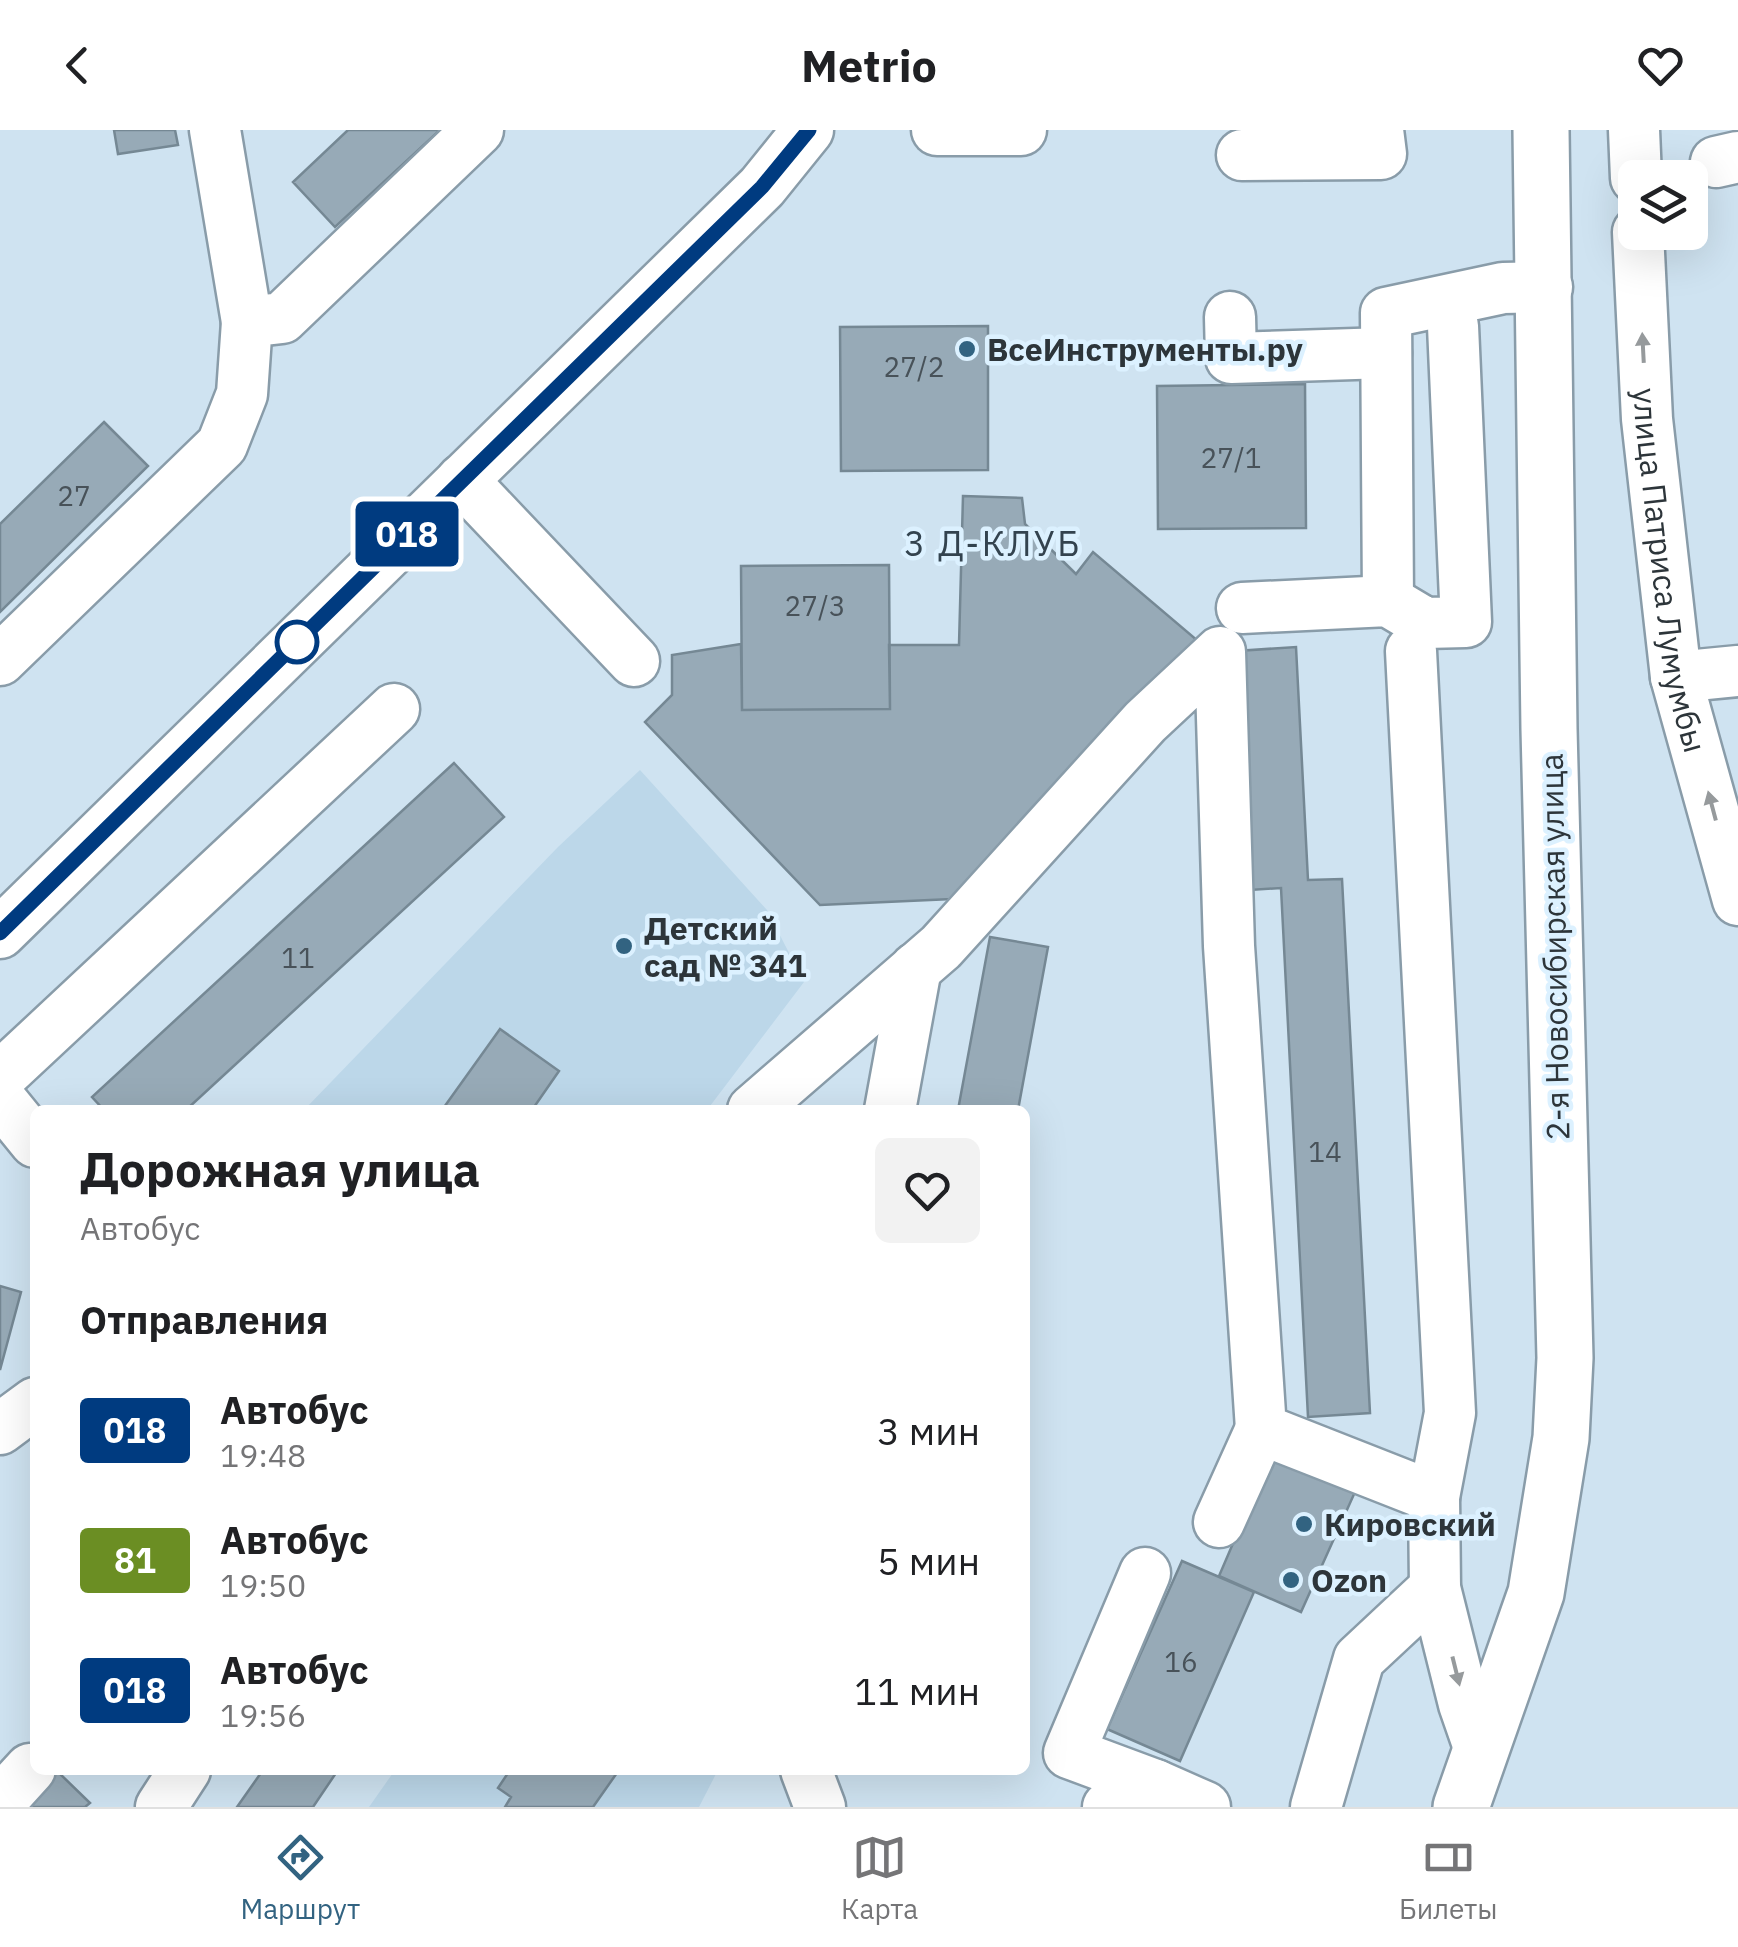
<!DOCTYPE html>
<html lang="ru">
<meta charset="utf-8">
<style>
:root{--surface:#fff;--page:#f2f2f2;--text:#202124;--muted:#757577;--line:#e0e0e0;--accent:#326381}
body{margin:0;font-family:"IBM Plex Sans",sans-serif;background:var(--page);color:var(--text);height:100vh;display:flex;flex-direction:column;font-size:38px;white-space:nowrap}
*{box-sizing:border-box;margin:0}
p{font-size:32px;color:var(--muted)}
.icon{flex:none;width:55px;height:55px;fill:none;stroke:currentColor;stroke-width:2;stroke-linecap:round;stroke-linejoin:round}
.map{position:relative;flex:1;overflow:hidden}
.sheet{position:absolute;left:30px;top:975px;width:1000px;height:670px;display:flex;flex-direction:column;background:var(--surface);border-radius:15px;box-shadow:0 10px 40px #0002}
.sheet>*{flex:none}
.badge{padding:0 20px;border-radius:8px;font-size:35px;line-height:65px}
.tools{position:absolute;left:1618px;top:30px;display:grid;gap:20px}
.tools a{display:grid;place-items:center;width:90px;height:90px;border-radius:15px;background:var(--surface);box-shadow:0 10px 40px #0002;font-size:50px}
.map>.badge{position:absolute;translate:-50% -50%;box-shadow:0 0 0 5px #fff}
h2{padding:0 50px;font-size:38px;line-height:90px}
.round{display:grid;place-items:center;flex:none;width:105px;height:105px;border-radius:15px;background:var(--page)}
.head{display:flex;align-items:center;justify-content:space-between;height:170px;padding:0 50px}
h1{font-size:48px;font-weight:700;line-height:75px}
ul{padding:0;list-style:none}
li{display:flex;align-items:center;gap:30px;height:130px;padding:0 50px}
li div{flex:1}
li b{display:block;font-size:38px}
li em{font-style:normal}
li .badge{min-width:110px;font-weight:700;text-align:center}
header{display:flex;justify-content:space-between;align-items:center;height:130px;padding:0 50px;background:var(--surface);font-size:45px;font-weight:700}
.tab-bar{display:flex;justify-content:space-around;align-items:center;height:140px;border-top:2px solid var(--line);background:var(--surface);font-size:28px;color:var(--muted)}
.tab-bar a{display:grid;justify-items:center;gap:5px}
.tab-bar .on{color:var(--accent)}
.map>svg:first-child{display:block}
.built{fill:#bcd7e9}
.building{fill:#97aab7;stroke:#758894;stroke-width:2.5}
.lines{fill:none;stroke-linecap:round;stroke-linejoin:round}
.minor-casing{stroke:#899ca9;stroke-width:55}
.major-casing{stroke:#899ca9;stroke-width:60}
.minor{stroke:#fff;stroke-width:50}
.major{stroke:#fff;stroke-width:55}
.oneway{fill:#969a9c}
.line-casing{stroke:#fff;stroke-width:22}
.line{stroke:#003b80;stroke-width:15}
.poi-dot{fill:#326381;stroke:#dcf1ff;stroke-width:4}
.stop-dot{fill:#fff;stroke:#003b80;stroke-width:5}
.labels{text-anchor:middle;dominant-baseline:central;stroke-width:9;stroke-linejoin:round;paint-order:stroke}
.number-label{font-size:28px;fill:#485259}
.poi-label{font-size:32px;font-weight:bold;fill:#2d353a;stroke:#dcf1ff;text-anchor:start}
.street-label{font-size:32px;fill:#2d353a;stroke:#dcf1ff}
.neighbourhood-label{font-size:35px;letter-spacing:2.5px;fill:#33434f;stroke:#dcf1ff}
</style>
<header><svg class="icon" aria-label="back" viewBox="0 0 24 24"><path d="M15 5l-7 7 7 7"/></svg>Metrio<svg class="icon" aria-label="heart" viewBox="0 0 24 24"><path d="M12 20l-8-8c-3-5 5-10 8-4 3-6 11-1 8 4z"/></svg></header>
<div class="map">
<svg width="1738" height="1677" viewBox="0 0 1738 1677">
<rect width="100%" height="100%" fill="#cfe3f1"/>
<path class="built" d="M640 640 767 780 804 852 707 980H304L558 717Z
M395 1640H718L699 1677H369Z"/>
<path class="building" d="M114 0H175L178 15 118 24Z
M348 0H440L335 97 293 52Z
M988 196V340L841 341 840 197Z
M1305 254 1306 398 1158 399 1157 256Z
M104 292 148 336 0 482V394Z
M963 366 1022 368 1025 394 1076 444 1093 422 1198 511 952 769 820 775 645 592 672 565V525L741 514 742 580 890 579 889 515H959Z
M889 435 890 579 742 580 741 436Z
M1296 517 1308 750 1342 749 1370 1283 1308 1287 1281 758 1250 760 1237 521Z
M454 633 504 687 186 980H104L92 967Z
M990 807 1048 817 1018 980H958Z
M500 899 559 941 532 980H442Z
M0 1156 21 1162 0 1240Z
M1271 1325 1355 1362 1301 1482 1219 1446Z
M1182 1431 1254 1462 1180 1631 1107 1599Z
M43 1640H56L90 1673 85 1677H7Z
M263 1640H338L313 1677H237Z
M510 1640H619L593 1677H505L511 1667 498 1658Z"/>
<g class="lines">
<g class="minor-casing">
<g id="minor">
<path d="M215 0 247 192"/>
<path d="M937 0H1021"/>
<path d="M1634 0 1636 48"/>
<path d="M1242 25 1381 24 1378 0"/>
<path d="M1716 32 1738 27"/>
<path id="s1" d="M1638 102 1647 289 1676 547 1738 770"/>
<path d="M1230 187 1231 228 1386 223"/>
<path d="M462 350 634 531"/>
<path d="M1388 471 1386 183 1503 158 1547 157"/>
<path d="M1242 478 1388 471 1425 493 1466 492 1453 196"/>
<path d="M1411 521 1450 1283 1434 1367"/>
<path d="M0 530 222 315 242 264 247 192 282 188 478 0"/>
<path d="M1676 547 1738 541"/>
<path d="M0 803 762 57 808 0"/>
<path d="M0 947 394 579"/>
<path d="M0 969 35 1012"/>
<path d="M753 980 941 817 1145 592 1220 522 1229 816 1261 1299 1434 1367 1435 1458 1464 1574 1481 1623"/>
<path d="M890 980 916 838"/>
<path d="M0 1299 35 1273"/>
<path d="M1219 1392 1261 1299"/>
<path d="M1145 1443 1069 1623 1155 1655 1147 1677"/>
<path d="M806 1640 820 1677"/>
<path d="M0 1672 30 1639"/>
<path d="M161 1677 185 1640"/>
<path d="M1108 1677 1155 1655 1205 1677"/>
<path d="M1316 1677 1359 1529 1435 1458"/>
</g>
</g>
<g class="major-casing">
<path id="major" d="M1461 1677 1536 1463 1561 1308 1565 1228 1549 599 1541 0"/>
</g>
<use href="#minor" class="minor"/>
<use href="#major" class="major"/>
</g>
<defs><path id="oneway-solid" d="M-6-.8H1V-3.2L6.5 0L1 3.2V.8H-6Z" transform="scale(2.5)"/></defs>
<g class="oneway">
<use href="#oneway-solid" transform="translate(1643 218) rotate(-93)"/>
<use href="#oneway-solid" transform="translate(1712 676) rotate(-105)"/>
<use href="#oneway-solid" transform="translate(1456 1541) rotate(76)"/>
</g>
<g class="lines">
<g class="line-casing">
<path id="line" d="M0 803 762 57 809 0"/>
</g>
<use href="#line" class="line"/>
</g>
<g class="poi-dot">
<circle cx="967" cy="219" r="10"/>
<circle cx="624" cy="816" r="10"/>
<circle cx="1304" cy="1394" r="10"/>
<circle cx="1291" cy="1450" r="10"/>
</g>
<circle class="stop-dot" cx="297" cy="512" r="20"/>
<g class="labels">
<g class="number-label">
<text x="914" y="236">27/2</text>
<text x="1231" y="327">27/1</text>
<text x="74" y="365">27</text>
<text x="815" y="475">27/3</text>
<text x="298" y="827">11</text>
<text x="1325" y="1021">14</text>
<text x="1181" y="1531">16</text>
</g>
<g class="poi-label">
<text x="987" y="219">ВсеИнструменты.ру</text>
<text x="644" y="798">Детский<tspan x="644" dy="37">сад № 341</tspan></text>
<text x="1324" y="1394">Кировский</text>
<text x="1311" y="1450">Ozon</text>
</g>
<g class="street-label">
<text stroke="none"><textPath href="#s1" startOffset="340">улица Патриса Лумумбы</textPath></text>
<text transform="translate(1554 817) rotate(-91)">2-я Новосибирская улица</text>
</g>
<g class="neighbourhood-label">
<text x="993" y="413">3 Д-КЛУБ</text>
</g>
</g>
</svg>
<div class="tools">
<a><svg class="icon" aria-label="layers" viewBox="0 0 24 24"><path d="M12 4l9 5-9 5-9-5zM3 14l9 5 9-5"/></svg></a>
</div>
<b class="badge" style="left:407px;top:404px;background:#003b80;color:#fff">018</b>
<section class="sheet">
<div class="head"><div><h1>Дорожная улица</h1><p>Автобус</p></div><a class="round"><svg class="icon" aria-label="heart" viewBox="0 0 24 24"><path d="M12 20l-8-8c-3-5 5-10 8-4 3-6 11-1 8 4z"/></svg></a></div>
<h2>Отправления</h2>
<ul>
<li><span class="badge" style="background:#003b80;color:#fff">018</span><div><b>Автобус</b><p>19:48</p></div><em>3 мин</em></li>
<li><span class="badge" style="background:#6b8e23;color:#fff">81</span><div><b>Автобус</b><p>19:50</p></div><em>5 мин</em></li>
<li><span class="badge" style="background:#003b80;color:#fff">018</span><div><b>Автобус</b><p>19:56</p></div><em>11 мин</em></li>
</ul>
</section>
</div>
<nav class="tab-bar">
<a class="on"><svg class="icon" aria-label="directions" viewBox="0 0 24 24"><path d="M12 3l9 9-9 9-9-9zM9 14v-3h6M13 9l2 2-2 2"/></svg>Маршрут</a>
<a><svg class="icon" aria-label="map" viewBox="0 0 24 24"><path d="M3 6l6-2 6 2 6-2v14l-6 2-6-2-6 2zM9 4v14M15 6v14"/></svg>Карта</a>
<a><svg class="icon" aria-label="tickets" viewBox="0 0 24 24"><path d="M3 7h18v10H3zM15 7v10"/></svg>Билеты</a>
</nav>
